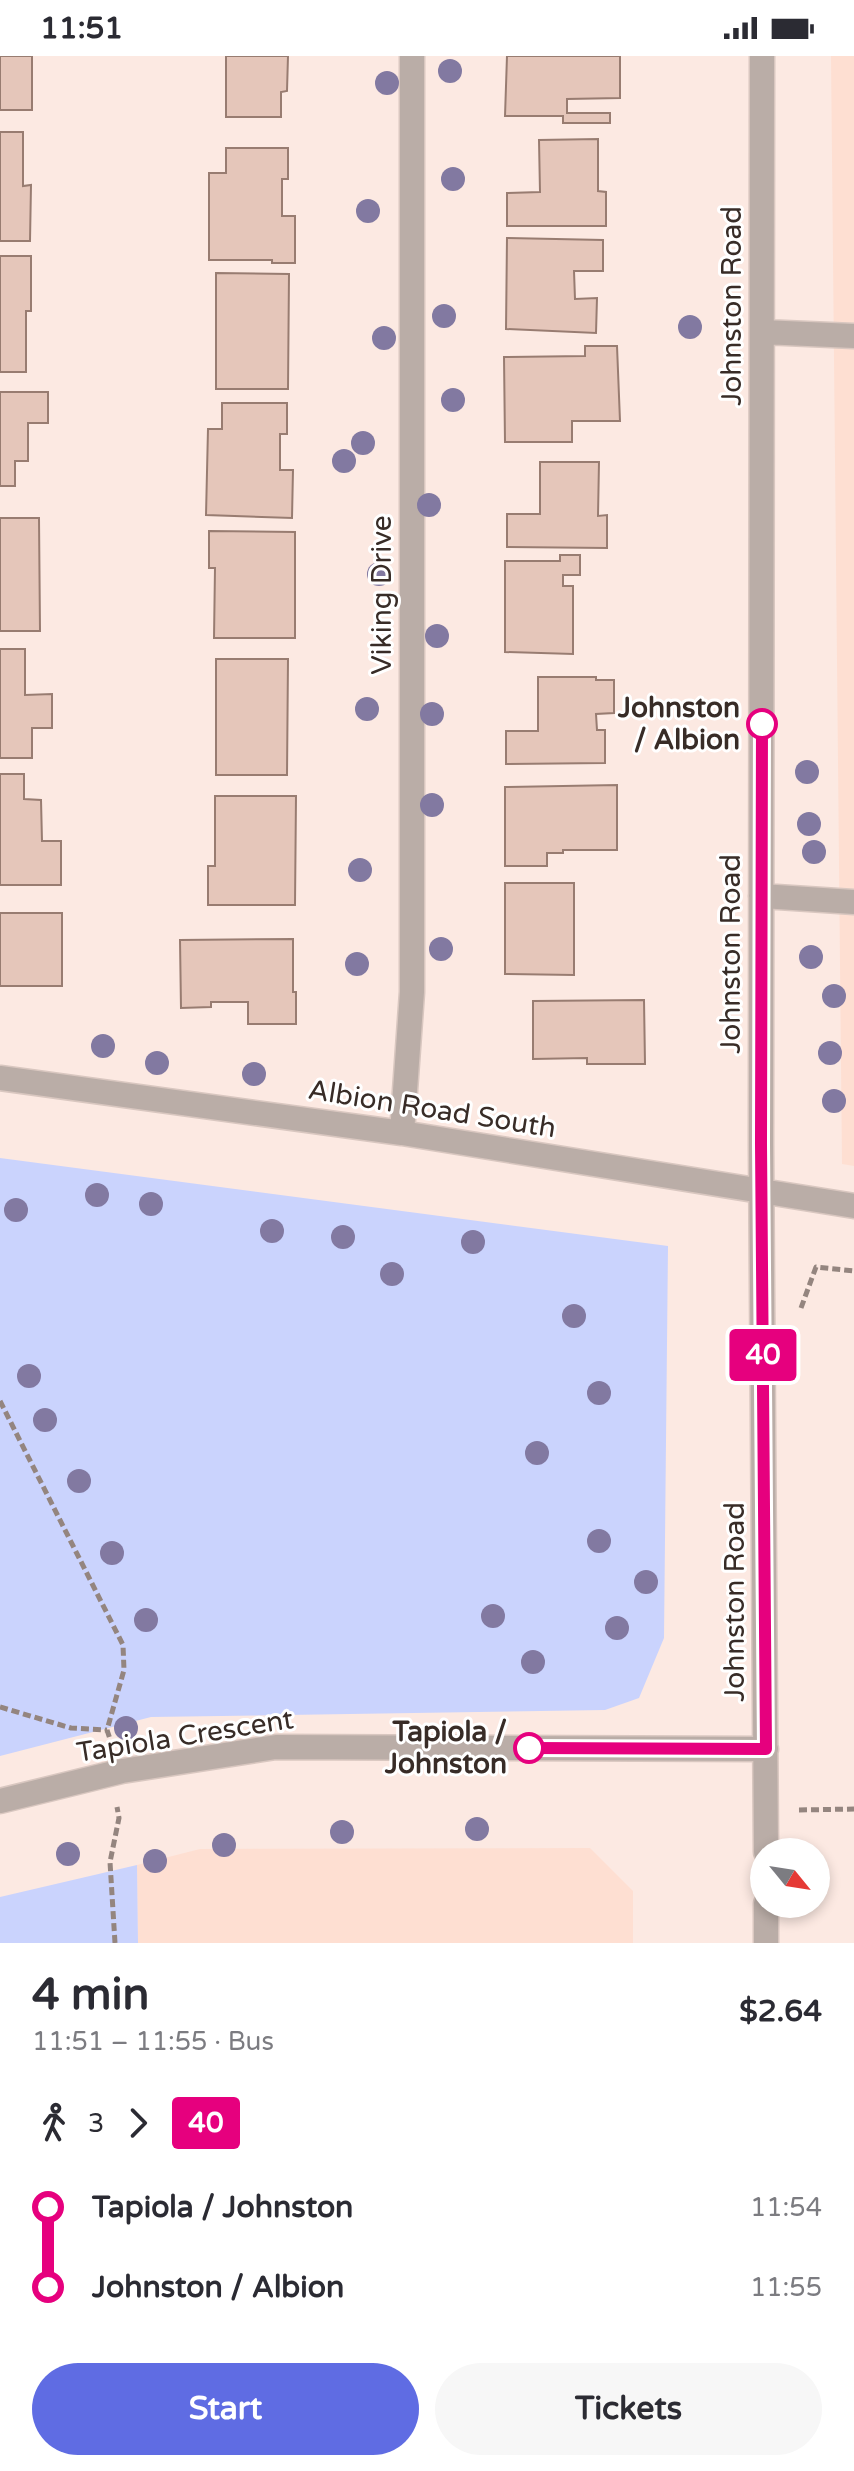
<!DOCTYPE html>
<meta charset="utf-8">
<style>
:root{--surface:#fff;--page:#f7f7f7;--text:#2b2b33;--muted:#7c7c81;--accent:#5f6ce3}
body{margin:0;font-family:"Varela Round",sans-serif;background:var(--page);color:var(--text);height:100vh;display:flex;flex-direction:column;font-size:30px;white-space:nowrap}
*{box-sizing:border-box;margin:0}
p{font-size:26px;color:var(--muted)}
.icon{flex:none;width:44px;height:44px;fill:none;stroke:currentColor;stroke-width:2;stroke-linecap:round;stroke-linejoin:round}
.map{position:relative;height:1887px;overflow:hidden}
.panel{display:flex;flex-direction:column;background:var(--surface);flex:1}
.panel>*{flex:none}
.badge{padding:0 16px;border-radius:6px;font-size:28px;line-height:52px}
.needle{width:52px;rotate:120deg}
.fabs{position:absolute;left:750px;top:1782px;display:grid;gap:16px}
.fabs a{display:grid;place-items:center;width:80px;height:80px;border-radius:50%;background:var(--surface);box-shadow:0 4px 12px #0003;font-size:40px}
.map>.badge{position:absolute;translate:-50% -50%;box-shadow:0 0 0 4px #fff}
.legs{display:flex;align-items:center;gap:12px;height:88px;padding:0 32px;font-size:26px}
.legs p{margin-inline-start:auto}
.summary{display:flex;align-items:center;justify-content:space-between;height:136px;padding:0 32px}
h1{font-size:44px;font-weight:700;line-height:60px}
.button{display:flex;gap:16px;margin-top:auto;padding:16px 32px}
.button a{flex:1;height:92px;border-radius:48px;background:var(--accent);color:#fff;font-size:32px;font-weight:700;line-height:92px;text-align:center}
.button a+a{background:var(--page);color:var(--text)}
ul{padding:0 32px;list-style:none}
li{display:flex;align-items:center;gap:28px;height:80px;font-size:30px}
li i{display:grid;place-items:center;width:12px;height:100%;margin:0 10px;background:currentColor}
li i::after{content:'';width:20px;height:20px;margin:-10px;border:6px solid;border-radius:50%;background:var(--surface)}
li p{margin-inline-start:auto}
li:first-child i{background:linear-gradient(#0000 50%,currentColor 0)}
li:last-child i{background:linear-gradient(currentColor 50%,#0000 0)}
.status{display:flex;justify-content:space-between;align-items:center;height:56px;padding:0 40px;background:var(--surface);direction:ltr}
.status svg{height:22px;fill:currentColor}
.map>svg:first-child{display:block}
.built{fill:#fedfd2}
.green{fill:#cad3fd}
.building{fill:#e5c6ba;stroke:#987c71;stroke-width:2}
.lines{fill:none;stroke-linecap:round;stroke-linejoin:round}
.minor-casing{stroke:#d9c7c0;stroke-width:27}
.path{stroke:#94857f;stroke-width:5;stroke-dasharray:8 4;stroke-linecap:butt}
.minor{stroke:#baada7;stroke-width:24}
.tree{fill:#8279a1}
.line-1-casing{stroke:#fff;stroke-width:18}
.line-1{stroke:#e6007e;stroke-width:12}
.stop-1-dot{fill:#fff;stroke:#e6007e;stroke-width:4}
.labels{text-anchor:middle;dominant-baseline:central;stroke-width:6;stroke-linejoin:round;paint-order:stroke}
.street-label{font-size:28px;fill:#382c27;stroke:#fff}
.stop-label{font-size:28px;font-weight:bold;fill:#382c27;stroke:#fff;text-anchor:end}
</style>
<div class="status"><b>11:51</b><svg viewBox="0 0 49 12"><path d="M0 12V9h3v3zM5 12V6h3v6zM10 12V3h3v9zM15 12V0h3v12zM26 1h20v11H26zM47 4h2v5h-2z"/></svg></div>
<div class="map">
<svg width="854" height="1887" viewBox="0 0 854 1887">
<rect width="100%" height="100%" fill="#fce9e2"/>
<path class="built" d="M831 0H854V1110L842 1108Z
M590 1792 633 1835V1887H138L137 1809 200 1793Z"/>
<path class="green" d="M0 1102 668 1190 664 1582 639 1642 605 1654 151 1661 0 1700Z
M137 1809 138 1887H0V1841Z"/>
<path class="building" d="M0 0H32V54H0Z
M226 0H288L287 35 281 36V61H226Z
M507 0H620V42L567 43V57H610V67H563V60H505Z
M0 76H23V130L31 129 30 185H0Z
M598 83V135L606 136V170H507V137L540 136 539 84Z
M226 92H288V123H282V160H295V207H272V204H209V117H226Z
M507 182 603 184V215H574L575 243 597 242 596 277 506 273Z
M0 200H31V255H26V316H0Z
M216 217 289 218 288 333H216Z
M585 290H617L620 365H572V386H505L504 301 585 300Z
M0 336H48V367H28V405H15V430H0Z
M222 347H287V378H280V414H293L292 462 206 459 208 373H222Z
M540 406H599L598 460 607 459V492L507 491V458H540Z
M0 462H39L40 575H0Z
M209 475 295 476V582H214L215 512H209Z
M560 499H580V519H563V530H573V598L505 596V505H560Z
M0 593H25V639L52 638V672H32V702H0Z
M216 603H288L287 719H216Z
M538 621H596V624H614V657L596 658 597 674H605V707L506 708V675H538Z
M0 718H24V743L41 744 42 785H61V829H0Z
M617 729V794H563V797H547V810H505V731Z
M215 740H296L295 849H208V810H215Z
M505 827H574V919L505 918Z
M0 857H62V930H0Z
M293 883V936H296V968H248V946H211V951L181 952 180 884Z
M644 944 645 1008H587V1002L533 1003V945Z"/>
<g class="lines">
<g class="minor-casing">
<path id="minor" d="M762 0 761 1088 766 1796
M762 276 854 280
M761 840 854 846
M0 1022 402 1077 854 1150
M402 1077 412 936V0
M0 1745 122 1715 276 1691 766 1693
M766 1848V1887"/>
</g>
<path class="path" d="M801 1252 816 1211 854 1215
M0 1345 123 1589 124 1614 107 1674 110 1683
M0 1651 71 1672 107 1674
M799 1754 854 1753
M115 1887 110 1806 119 1762 117 1751"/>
<use href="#minor" class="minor"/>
</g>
<g class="tree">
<circle cx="450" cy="15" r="12"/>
<circle cx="387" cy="27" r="12"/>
<circle cx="453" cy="123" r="12"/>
<circle cx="368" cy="155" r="12"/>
<circle cx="444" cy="260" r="12"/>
<circle cx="690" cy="271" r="12"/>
<circle cx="384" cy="282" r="12"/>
<circle cx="453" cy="344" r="12"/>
<circle cx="363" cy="387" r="12"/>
<circle cx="344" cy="405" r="12"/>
<circle cx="429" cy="449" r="12"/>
<circle cx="379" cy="518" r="12"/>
<circle cx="437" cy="580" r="12"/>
<circle cx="367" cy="653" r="12"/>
<circle cx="432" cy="658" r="12"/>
<circle cx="807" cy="716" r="12"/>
<circle cx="432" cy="749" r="12"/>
<circle cx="809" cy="768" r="12"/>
<circle cx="814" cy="796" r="12"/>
<circle cx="360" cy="814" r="12"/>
<circle cx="441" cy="893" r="12"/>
<circle cx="811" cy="901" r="12"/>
<circle cx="357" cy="908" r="12"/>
<circle cx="834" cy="940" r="12"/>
<circle cx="103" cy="990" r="12"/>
<circle cx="830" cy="997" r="12"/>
<circle cx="157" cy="1007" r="12"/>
<circle cx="254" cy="1018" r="12"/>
<circle cx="834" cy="1045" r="12"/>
<circle cx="97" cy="1139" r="12"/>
<circle cx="151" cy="1148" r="12"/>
<circle cx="16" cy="1154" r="12"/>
<circle cx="272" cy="1175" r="12"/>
<circle cx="343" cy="1181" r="12"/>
<circle cx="473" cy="1186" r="12"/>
<circle cx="392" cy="1218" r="12"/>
<circle cx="574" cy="1260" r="12"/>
<circle cx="29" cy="1320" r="12"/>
<circle cx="599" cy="1337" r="12"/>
<circle cx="45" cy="1364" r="12"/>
<circle cx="537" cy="1397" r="12"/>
<circle cx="79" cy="1425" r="12"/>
<circle cx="599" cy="1485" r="12"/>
<circle cx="112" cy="1497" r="12"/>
<circle cx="646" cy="1526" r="12"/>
<circle cx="493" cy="1560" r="12"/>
<circle cx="146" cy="1564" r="12"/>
<circle cx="617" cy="1572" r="12"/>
<circle cx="533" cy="1606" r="12"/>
<circle cx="126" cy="1672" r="12"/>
<circle cx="477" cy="1773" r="12"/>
<circle cx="342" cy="1776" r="12"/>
<circle cx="224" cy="1789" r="12"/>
<circle cx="68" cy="1798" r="12"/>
<circle cx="155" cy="1805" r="12"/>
</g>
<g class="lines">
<g class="line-1-casing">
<path id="line-1" d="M529 1692 766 1693 761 1088 762 668"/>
</g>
<use href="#line-1" class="line-1"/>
</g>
<g class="stop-1-dot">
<circle cx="762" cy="668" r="14"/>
<circle cx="529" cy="1692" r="14"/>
</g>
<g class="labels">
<g class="street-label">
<text transform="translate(732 250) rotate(-90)">Johnston Road</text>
<text transform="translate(382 539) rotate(-90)">Viking Drive</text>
<text transform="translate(731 898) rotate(-90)">Johnston Road</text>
<text transform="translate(432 1053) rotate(9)">Albion Road South</text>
<text transform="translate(735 1546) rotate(-90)">Johnston Road</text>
<text transform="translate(185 1680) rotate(-9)">Tapiola Crescent</text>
</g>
<g class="stop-label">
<text x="740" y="652">Johnston<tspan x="740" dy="32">/ Albion</tspan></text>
<text x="507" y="1676">Tapiola /<tspan x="507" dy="32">Johnston</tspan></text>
</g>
</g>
</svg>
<div class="fabs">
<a><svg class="needle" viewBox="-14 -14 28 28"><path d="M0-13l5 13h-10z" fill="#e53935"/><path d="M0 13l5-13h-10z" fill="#7c7c81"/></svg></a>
</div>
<b class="badge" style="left:763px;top:1299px;background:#e6007e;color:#fff">40</b>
</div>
<section class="panel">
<div class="summary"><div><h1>4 min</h1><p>11:51 – 11:55 · Bus</p></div><b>$2.64</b></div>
<div class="legs"><svg class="icon" aria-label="walk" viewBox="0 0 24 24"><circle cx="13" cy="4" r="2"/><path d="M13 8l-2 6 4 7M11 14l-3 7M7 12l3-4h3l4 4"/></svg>3<svg class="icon" aria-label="forward" viewBox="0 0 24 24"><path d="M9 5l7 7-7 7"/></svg><b class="badge" style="background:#e6007e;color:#fff">40</b></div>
<ul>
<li><i style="color:#e6007e"></i><b>Tapiola / Johnston</b><p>11:54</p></li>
<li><i style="color:#e6007e"></i><b>Johnston / Albion</b><p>11:55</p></li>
</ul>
<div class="button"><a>Start</a><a>Tickets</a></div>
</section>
